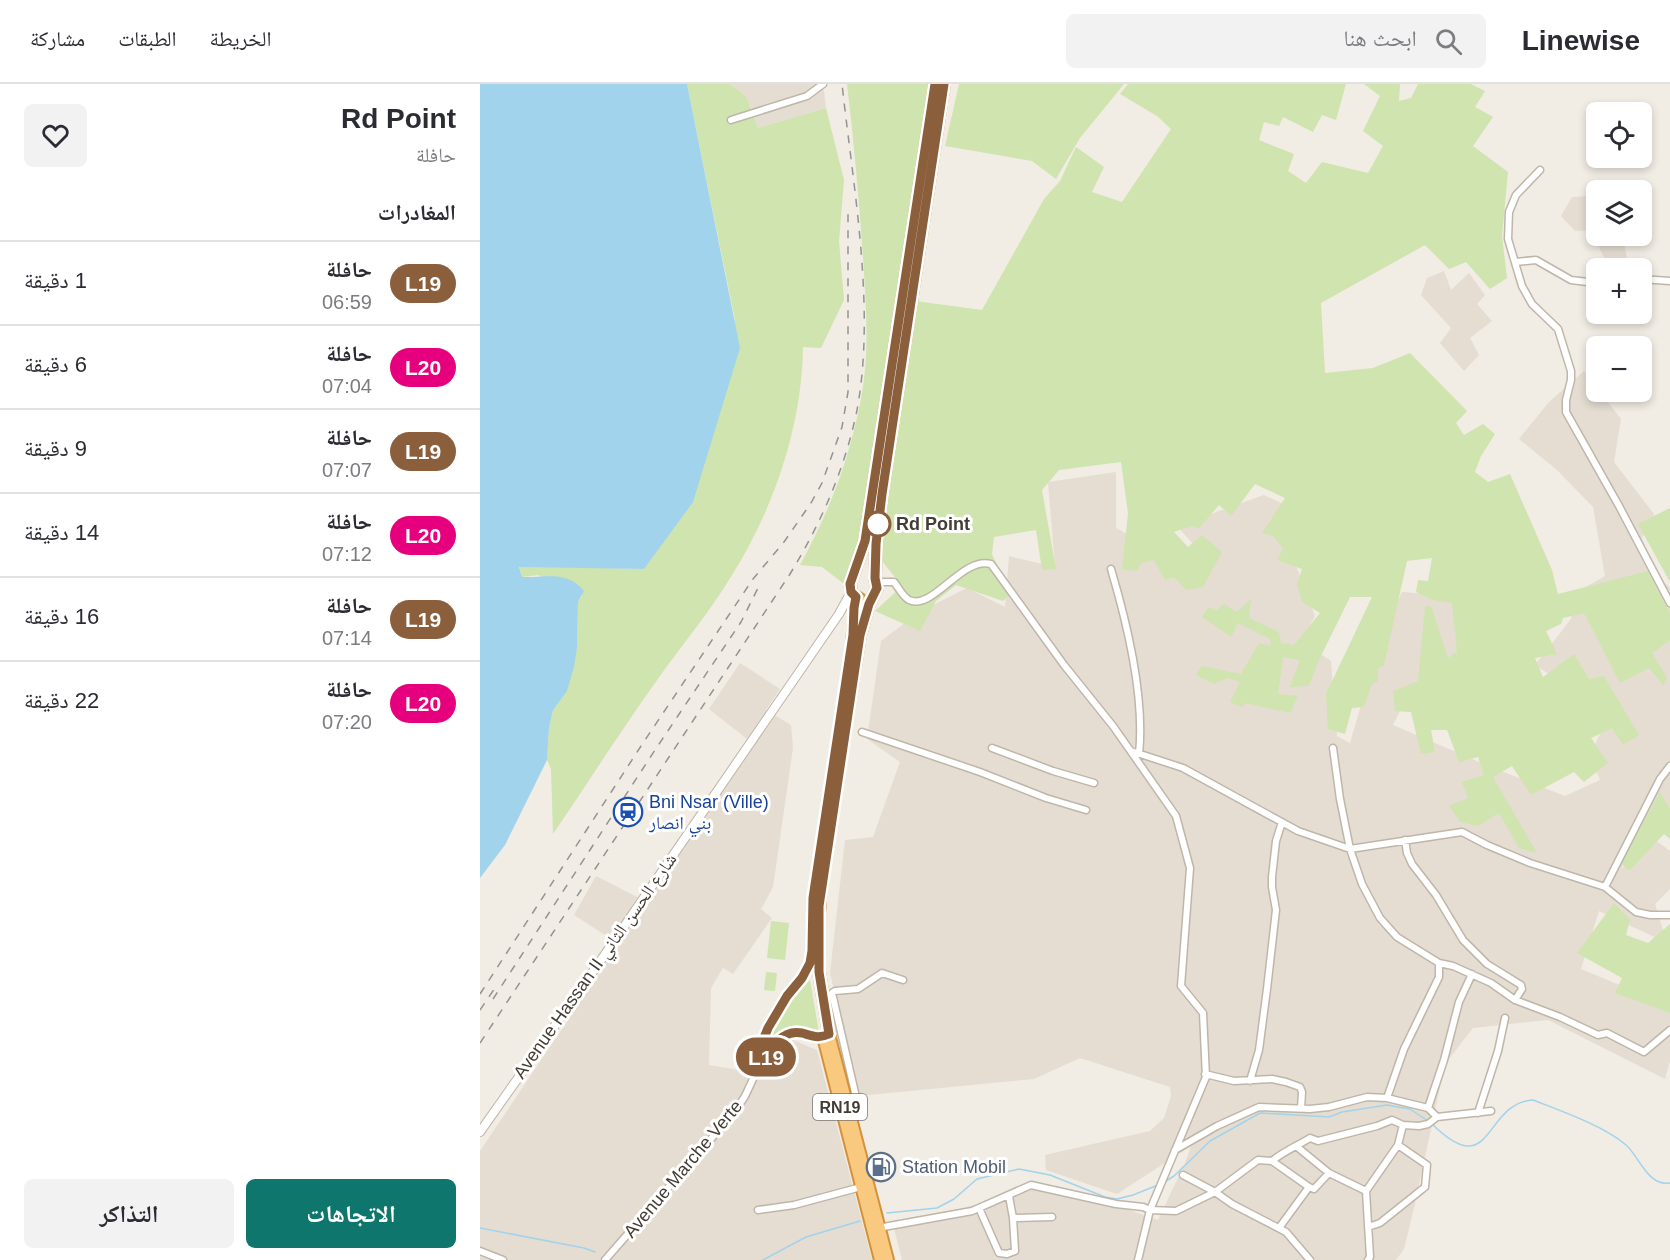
<!DOCTYPE html>
<html lang="ar">
<meta charset="utf-8">
<style>
:root{--surface:#fff;--page:#f2f2f3;--text:#2b2b33;--muted:#7c7c81;--line:#e1e1e2;--accent:#0f766e}
body{margin:0;font-family:Helvetica,"Noto Naskh Arabic",sans-serif;background:var(--page);color:var(--text);direction:rtl;height:100vh;display:flex;flex-direction:column;font-size:22px;white-space:nowrap}
*{box-sizing:border-box;margin:0}
p{font-size:20px;color:var(--muted)}
.icon{flex:none;width:33px;height:33px;fill:none;stroke:currentColor;stroke-width:2;stroke-linecap:round;stroke-linejoin:round}
.map{position:relative;flex:1;overflow:hidden;direction:ltr}
.sheet{display:flex;flex-direction:column;background:var(--surface);width:480px}
.sheet>*{flex:none}
.badge{padding:0 12px;border-radius:20px;font-size:21px;line-height:39px}
.tools{position:absolute;left:1106px;top:18px;display:grid;gap:12px}
.tools a{display:grid;place-items:center;width:66px;height:66px;border-radius:9px;background:var(--surface);box-shadow:0 3px 9px #0003;font-size:30px}
.map>.badge{position:absolute;translate:-50% -50%;box-shadow:0 0 0 3px #fff}
h2{padding:0 24px;font-size:22px;line-height:54px}
.round{display:grid;place-items:center;flex:none;width:63px;height:63px;border-radius:9px;background:var(--page)}
.summary{display:flex;align-items:center;justify-content:space-between;height:102px;padding:0 24px}
h1{font-size:28px;font-weight:700;line-height:45px}
.action{display:flex;gap:12px;margin-top:auto;padding:12px 24px}
.action a{flex:1;height:69px;border-radius:9px;background:var(--accent);color:#fff;font-size:24px;font-weight:700;line-height:69px;text-align:center}
.action a+a{background:var(--page);color:var(--text)}
ul{padding:0;list-style:none}
li{display:flex;align-items:center;gap:18px;height:84px;padding:0 24px;border-top:2px solid var(--line)}
li div{flex:1}
li b{display:block;font-size:22px}
li em{font-style:normal}
li .badge{min-width:66px;font-weight:700;text-align:center}
header{display:flex;align-items:center;gap:36px;box-sizing:border-box;height:84px;padding:0 30px;background:var(--surface);border-bottom:2px solid var(--line)}
header strong{font-size:28px}
nav{display:flex;gap:33px;margin-inline-start:auto;font-size:21px}
.search{width:420px;height:54px;background:var(--page);display:flex;align-items:center;gap:15px;box-sizing:border-box;padding:0 21px;border-radius:9px;color:var(--muted);font-size:22px}
main{display:flex;flex:1;min-height:0}
.map>svg:first-child{display:block}
.residential{fill:#e5ddd2}
.green{fill:#cfe4ae}
.water{fill:#a2d3ec}
.lines{fill:none;stroke-linecap:round;stroke-linejoin:round}
.stream{stroke:#a2d3ec;stroke-width:1.5}
.minor-casing{stroke:#bfb6aa;stroke-width:9}
.tertiary-casing{stroke:#bfb6aa;stroke-width:10}
.trunk-casing{stroke:#d5913a;stroke-width:14}
.minor{stroke:#fff;stroke-width:6}
.tertiary{stroke:#fff;stroke-width:8}
.trunk{stroke:#f8c97e;stroke-width:10}
.rail{stroke:#939393;stroke-width:1.5;stroke-dasharray:8 8;stroke-linecap:butt}
.line-casing{stroke:#fff;stroke-width:14}
.line{stroke:#8b5e3c;stroke-width:9}
.stop-dot{fill:#fff;stroke:#8b5e3c;stroke-width:3}
.labels{text-anchor:middle;dominant-baseline:central;stroke-width:6;stroke-linejoin:round;paint-order:stroke}
.shield{fill:#fff;stroke:#7b7671;stroke-width:1.5}
.shield-label{font-size:16px;font-weight:bold;fill:#423c34}
.stop-label{font-size:18px;font-weight:bold;fill:#423c34;stroke:#fff;text-anchor:start}
.transit-label{font-size:18px;fill:#164399;stroke:#fff;text-anchor:start}
.street-label{font-size:18px;fill:#423c34;stroke:#fff}
.service-label{font-size:18px;fill:#4e5e75;stroke:#fff;text-anchor:start}
</style>
<header>
<strong>Linewise</strong>
<div class="search"><svg class="icon" aria-label="search" viewBox="0 0 24 24"><circle cx="10" cy="10" r="6"/><path d="M15 15l6 6"/></svg>ابحث هنا</div>
<nav><a>الخريطة</a><a>الطبقات</a><a>مشاركة</a></nav>
</header>
<main>
<div class="map">
<svg width="1190" height="1176" viewBox="0 0 1190 1176">
<rect width="100%" height="100%" fill="#f1ece4"/>
<path class="residential" d="M250 0H343L346 24 278 44 266 12Z
M1116 112V152H1143L1148 182 1143 184H1129L1111 146 1095 147 1081 132 1092 113Z
M964 187 971 206 989 189 1005 211 997 220 1012 237 990 254 999 271 984 287 960 259 971 244 941 211 947 194Z
M1104 287 1116 303V308H1120L1141 335 1134 378 1174 430 1162 454 1172 490 1190 503V732L1153 761 1141 785 1175 756 1190 767V805L1175 820 1187 859 1119 827 1101 885 1190 922V977L1185 995 1068 936 993 944 965 980 934 1124 924 1165 916 1176H422L412 1137 484 1124 550 1104 649 1126 678 1136 705 1079 711 1062 637 1110 566 1086 565 1071 670 1047 684 1034 691 1012 690 1003 600 974 554 995 378 1012 350 889 365 756 393 753 420 678 387 655 401 557 441 527 487 504 525 523 529 472 575 483 568 398 636 388V444L685 471 730 479 697 442 784 411 814 425 812 471 835 532 821 557 851 577 857 652 870 659 900 555 922 508 980 513 989 622 930 607 913 641 1011 683 1085 712 1120 696 1110 671 1130 629 1055 581 1091 535 1094 510 1125 492 1113 423 1077 386 1039 355 1069 318Z
M260 579 300 605 286 626 311 641 313 664 293 803 281 825 292 834 253 890 243 884 231 904 229 981 289 991 308 954 337 966 392 1176H0V1067L139 860 94 831 116 792 165 817 267 655 229 625Z"/>
<path class="green" d="M207 0H250L266 12 278 44 346 24 364 96 359 157 364 216 341 264 323 263C322 342 294 424 252 491 230 528 200 563 175 599 140 648 107 700 73 750L71 685 67 676 69 644 73 625 87 606 97 564 98 518 102 512 58 491 42 493 39 482 163 485 255 236Z
M367 0H451L388 436 375 480 363 499 342 483 320 481C350 426 369 377 381 315 390 268 386 220 383 173 379 115 374 58 367 0Z
M479 0H644L600 54 576 95 552 77 465 62Z
M648 0H866L856 36 842 31 833 48 803 33 799 42 784 38 779 56 814 70 808 87 826 99 842 78 888 89 903 62 883 47 900 12 884 0H920L919 17 931 14 938 0H991L1005 7 995 23 1013 33 993 62 1028 88 1022 152 1027 194 1010 205 986 178 969 185 945 161 841 219 845 289 893 284 930 269 987 327 976 339 984 351 1003 340 1015 350 1001 372 995 388 1008 398 1030 390 1072 486 1078 510 1168 487 1190 529V556L1172 569 1187 594 1183 601 1169 584 1140 599 1104 529 1083 534 1081 540 1066 547 1077 570 1055 574 1063 593 1094 570 1109 595 1124 592 1159 651 1143 661 1132 644 1111 654 1128 679 1104 698 1094 688 1051 711 1032 682 1013 693 1057 769 1039 764 1019 729 998 742 980 738 969 722 988 714 982 698 1004 691 998 673 979 678 967 646H951L955 668 941 670 931 628 915 627 913 607 938 597 945 523 951 522 968 574 977 568 972 519 953 516 936 508 938 496 948 497 952 474 927 477 904 581 898 584V597L892 600 884 623 872 624 865 650 848 645 846 610 892 513H870L838 578 829 602 810 603 820 576 803 573 798 610 818 612 810 629 766 619 761 623 750 618 760 598 748 594 734 600 716 591 722 582 761 590 779 559 791 562 790 555 758 539 751 553 722 533 729 523 737 526 744 520 757 528 771 515 769 534 799 548 801 559 814 561 840 529 822 518 817 500 822 485 797 476 803 464 793 452 782 449 805 414 775 400 751 432 739 421 719 444 711 442 694 448 708 463 722 451 742 468 723 503 706 506 694 493 685 496 674 476 661 479 657 487 642 485 648 429 641 378 579 386 562 406 576 485 562 486 556 446 514 453 512 470 530 510 523 517 476 501 456 517 440 547 395 527 422 502 402 477 403 432 435 217 502 226 564 115 580 97 596 63 624 83 612 108 642 118 691 45 677 32 640 10Z
M1190 424V498L1158 440Z
M1180 708 1190 725V755L1184 750 1149 787 1141 779Z
M1134 819 1150 836 1146 851 1168 859 1190 840V929L1135 909 1142 894 1097 869Z
M291 837 309 839 305 876 287 874Z
M286 888 297 889 295 907 284 906Z
M330 896 339 948C314 936 302 940 288 964L285 962C296 936 306 914 330 896Z"/>
<path class="water" d="M0 0H207L260 264 213 418 164 485 39 483 42 493C64 494 87 486 104 507L98 518 97 564 94 583 87 607 73 626 69 644 67 676 25 761 0 794Z"/>
<g class="lines">
<path class="stream" d="M952 1040C1013 1100 1003 1019 1053 1016 1081 1027 1124 1042 1146 1061 1159 1072 1168 1103 1190 1099
M683 1099 694 1092 730 1057 780 1029 849 1033 862 1028 907 1021 930 1025 948 1037
M407 1129 457 1124 474 1115 497 1095 539 1085 570 1091 625 1113 637 1115 653 1111 678 1101
M0 1144 104 1164 115 1168
M283 1176 326 1153 380 1137"/>
<g class="minor-casing">
<path id="minor" d="M251 36 327 12 343 0
M1060 86 1036 111 1029 128 1028 155 1042 202 1052 220 1078 245 1091 287V296L1086 316V328L1139 422 1190 519
M1035 178 1056 176 1091 196 1116 199
M1161 195 1190 197
M631 485C647 539 665 614 659 670
M397 498H414C419 504 422 512 429 516 453 527 482 472 511 480L584 581 633 642 696 732 710 784 701 902 723 929 726 993 670 1126 658 1176
M382 648 500 688 566 714 606 726
M512 664 573 687 614 699
M853 664 860 715 870 765 882 800 900 834 917 853 959 879 973 882 1011 899 1035 916 1080 933 1118 951 1127 949 1164 968 1190 946
M651 667 703 684 818 747 870 765 982 748 1007 761 1050 779 1125 803 1156 828 1170 831H1190
M925 756 927 769 932 780 956 811 983 856 1007 880 1041 901 1042 905 1035 916
M1125 803 1180 695 1190 682
M276 986C280 960 290 938 304 916 318 896 327 893 332 867
M725 990 754 997 792 995 806 998 820 1003 822 1008 821 1024
M770 997 779 966 787 905 796 826 792 803V793L796 757 802 738
M907 1014 948 1024 957 1033
M367 1017 376 1013 352 909 355 907 378 905 402 889 423 896
M948 1024 964 976 979 918 992 890
M998 1029 1018 967 1025 934
M923 1041 939 1042 948 1040 957 1033 1011 1027
M816 1062 849 1089 886 1107 918 1061 947 1081 945 1103 900 1139 888 1143
M695 1066 737 1042 779 1023 830 1025 849 1023 887 1013 907 1014 924 965 959 893V879
M792 1077 829 1103 834 1105 849 1089
M703 1091 735 1108 752 1120 806 1148 830 1176
M886 1107 890 1173 888 1176
M499 1124 519 1169 527 1170 535 1167 533 1134 529 1112
M278 1126 314 1121 381 1103
M533 1134 572 1133
M398 1144 492 1127 551 1101 636 1120 663 1123 670 1126 696 1127 735 1108 778 1076 792 1077C804 1067 817 1062 830 1054L838 1057 897 1042 912 1036 923 1041 918 1061
M799 1144 829 1103
M0 1167 23 1176
M125 1176 251 1032C256 1025 261 1019 265 1012 274 994 287 958 307 951 320 945 331 956 344 952"/>
</g>
<g class="tertiary-casing">
<path id="tertiary" d="M0 1048 119 879 359 530 371 508"/>
</g>
<g class="trunk-casing">
<path id="trunk" d="M380 515 372 510 370 500 385 457 455 0
M372 560 376 513
M343 953 400 1176
M408 1176 349 950 339 888 338 844 341 801 380 551 389 520 397 504 395 494 396 460 402 410 464 0"/>
</g>
<use href="#minor" class="minor"/>
<use href="#tertiary" class="tertiary"/>
<use href="#trunk" class="trunk"/>
<path class="rail" d="M0 910 163 659 273 495 304 458 331 419 342 399 362 343 368 308V128
M13 915 175 666 261 538 280 500
M0 926 15 904
M0 959 310 490C341 439 365 385 377 326 396 225 373 102 362 0"/>
</g>
<g class="lines">
<g class="line-casing">
<path id="line" d="M455 0 385 457 370 500 371 508 376 513 374 524 373 551 333 814 332 867 330 879 322 894 307 912 288 944 280 964 275 989C286 973 298 944 322 949 333 952 338 955 349 950L339 888V822L380 551 389 520 397 504 395 494 396 460 402 410 464 0"/>
</g>
<use href="#line" class="line"/>
</g>
<defs>
<g id="station-ring" transform="scale(1.5)"><circle r="9.5" fill="#fff" stroke="#1a4fb4" stroke-width="1.5"/><path d="M-3-6H3Q5-6 5-4V2Q5 4 3 4L4.5 6H3L1.5 4h-3L-3 6H-4.5L-3 4Q-5 4-5 2V-4Q-5-6-3-6ZM-3.5-4v3h7v-3ZM-3.5 1v1.5H-2V1ZM2 1v1.5H3.5V1Z" fill="#1a4fb4"/></g>
<g id="fuel-ring" transform="scale(1.5)"><circle r="9.5" fill="#fff" stroke="#5c6f8a" stroke-width="1.5"/><path d="M-5.5-6h7V0h2V4h1.3V-2.5L3-4.5l.8-.8L6-3V5H2.5V1h-1V6h-7ZM-4.2-4.7v3.2H.2V-4.7Z" fill="#5c6f8a"/></g>
</defs>
<g fill-rule="evenodd">
<use href="#station-ring" x="148" y="728"/>
<use href="#fuel-ring" x="401" y="1083"/>
</g>
<circle class="stop-dot" cx="398" cy="440" r="12"/>
<g class="labels">
<rect class="shield" x="333" y="1010" width="54" height="26" rx="4.5"/>
<g class="shield-label">
<text x="360" y="1023">RN19</text>
</g>
<g class="stop-label">
<text x="416" y="440">Rd Point</text>
</g>
<g class="transit-label">
<text x="169" y="718">Bni Nsar (Ville)<tspan x="169" dy="21">بني انصار</tspan></text>
</g>
<g class="street-label">
<text transform="translate(115 882) rotate(-55)">Avenue Hassan II شارع الحسن الثاني</text>
<text transform="translate(203 1085) rotate(-50)">Avenue Marche Verte</text>
</g>
<g class="service-label">
<text x="422" y="1083">Station Mobil</text>
</g>
</g>
</svg>
<div class="tools">
<a><svg class="icon" aria-label="locate" viewBox="0 0 24 24"><circle cx="12" cy="12" r="6"/><path d="M12 2v4M12 18v4M2 12h4M18 12h4"/></svg></a>
<a><svg class="icon" aria-label="layers" viewBox="0 0 24 24"><path d="M12 4l9 5-9 5-9-5zM3 14l9 5 9-5"/></svg></a>
<a>+</a>
<a>−</a>
</div>
<b class="badge" style="left:286px;top:973px;background:#8b5e3c;color:#fff">L19</b>
</div>
<section class="sheet">
<div class="summary"><div><h1>Rd Point</h1><p>حافلة</p></div><a class="round"><svg class="icon" aria-label="heart" viewBox="0 0 24 24"><path d="M12 20l-8-8c-3-5 5-10 8-4 3-6 11-1 8 4z"/></svg></a></div>
<h2>المغادرات</h2>
<ul>
<li><span class="badge" style="background:#8b5e3c;color:#fff">L19</span><div><b>حافلة</b><p>06:59</p></div><em>1 دقيقة</em></li>
<li><span class="badge" style="background:#e6007e;color:#fff">L20</span><div><b>حافلة</b><p>07:04</p></div><em>6 دقيقة</em></li>
<li><span class="badge" style="background:#8b5e3c;color:#fff">L19</span><div><b>حافلة</b><p>07:07</p></div><em>9 دقيقة</em></li>
<li><span class="badge" style="background:#e6007e;color:#fff">L20</span><div><b>حافلة</b><p>07:12</p></div><em>14 دقيقة</em></li>
<li><span class="badge" style="background:#8b5e3c;color:#fff">L19</span><div><b>حافلة</b><p>07:14</p></div><em>16 دقيقة</em></li>
<li><span class="badge" style="background:#e6007e;color:#fff">L20</span><div><b>حافلة</b><p>07:20</p></div><em>22 دقيقة</em></li>
</ul>
<div class="action"><a>الاتجاهات</a><a>التذاكر</a></div>
</section>
</main>
